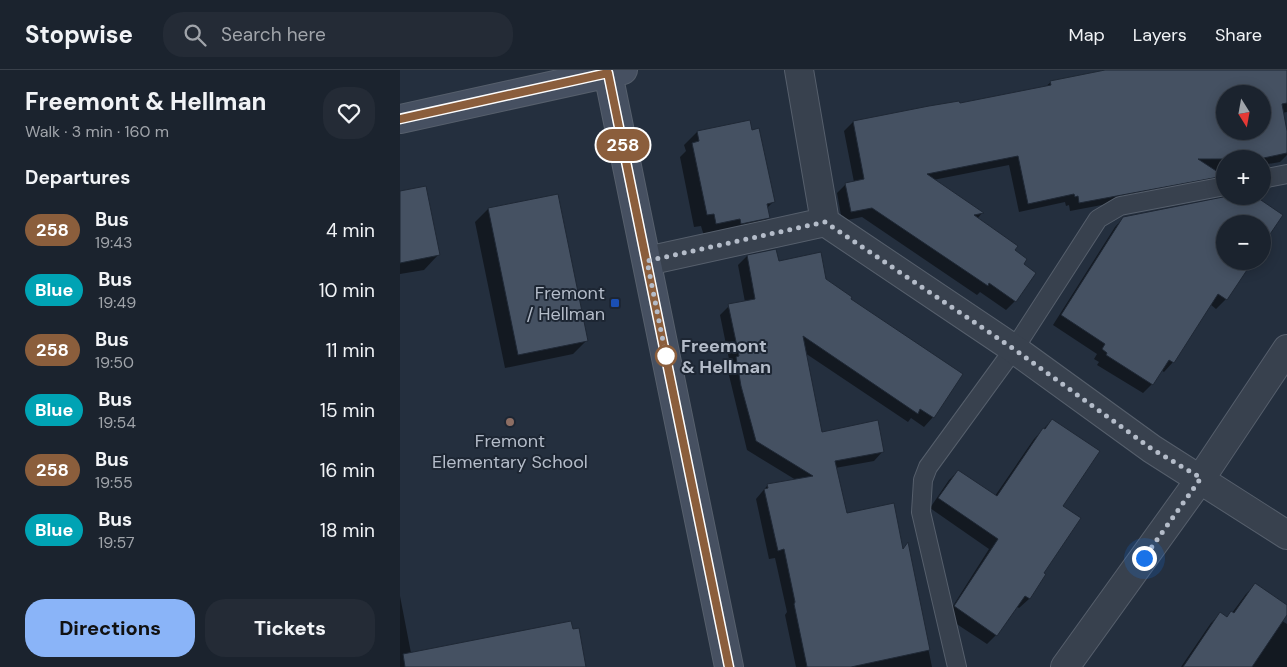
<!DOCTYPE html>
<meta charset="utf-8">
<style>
:root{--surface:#1b232e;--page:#242b36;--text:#f1f3f6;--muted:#a0a4aa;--line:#39404a;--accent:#8ab4f8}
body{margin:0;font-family:"DM Sans",sans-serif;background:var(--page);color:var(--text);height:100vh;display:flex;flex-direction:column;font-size:19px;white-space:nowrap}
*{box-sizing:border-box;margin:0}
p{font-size:16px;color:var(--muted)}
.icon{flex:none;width:28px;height:28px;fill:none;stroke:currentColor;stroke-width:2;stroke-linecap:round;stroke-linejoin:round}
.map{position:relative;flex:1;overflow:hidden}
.side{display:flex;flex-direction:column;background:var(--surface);width:400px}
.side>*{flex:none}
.badge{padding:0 10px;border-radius:16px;font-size:18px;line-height:32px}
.needle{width:32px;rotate:169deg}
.buttons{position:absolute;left:816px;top:15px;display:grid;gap:10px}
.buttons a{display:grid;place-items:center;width:55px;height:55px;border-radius:50%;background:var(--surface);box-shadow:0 2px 12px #0003,0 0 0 1px var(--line);font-size:25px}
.you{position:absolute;width:25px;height:25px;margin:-12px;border:4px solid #fff;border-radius:50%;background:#1a73e8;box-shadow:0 0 0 8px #1a73e833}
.map>.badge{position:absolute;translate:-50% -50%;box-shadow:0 0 0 2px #fff}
h2{padding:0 25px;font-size:19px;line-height:45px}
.round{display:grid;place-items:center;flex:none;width:52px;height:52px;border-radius:20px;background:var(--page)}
.headline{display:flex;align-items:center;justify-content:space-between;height:85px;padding:0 25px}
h1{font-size:24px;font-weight:800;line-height:38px}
.cta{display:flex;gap:10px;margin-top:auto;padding:10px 25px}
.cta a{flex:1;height:58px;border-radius:20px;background:var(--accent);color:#111;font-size:20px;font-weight:800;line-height:58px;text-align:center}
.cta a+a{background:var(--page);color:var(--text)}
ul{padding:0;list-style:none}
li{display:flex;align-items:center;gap:15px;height:60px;padding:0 25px}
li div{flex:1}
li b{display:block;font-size:19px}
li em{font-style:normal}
li .badge{min-width:55px;font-weight:700;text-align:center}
header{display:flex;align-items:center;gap:30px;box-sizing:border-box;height:70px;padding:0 25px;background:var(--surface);border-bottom:1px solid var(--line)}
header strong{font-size:24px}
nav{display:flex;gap:28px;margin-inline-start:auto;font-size:18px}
.search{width:350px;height:45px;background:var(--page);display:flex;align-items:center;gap:12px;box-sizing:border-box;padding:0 18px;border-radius:20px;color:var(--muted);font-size:19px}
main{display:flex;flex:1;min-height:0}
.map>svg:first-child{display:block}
.shadow{fill:#0007;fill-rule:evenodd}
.building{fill:#455162;stroke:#1f2835;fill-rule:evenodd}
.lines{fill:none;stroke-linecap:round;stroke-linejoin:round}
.lane-casing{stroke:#565f6c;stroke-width:20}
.street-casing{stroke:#565f6c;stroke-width:30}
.secondary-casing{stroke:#565f6c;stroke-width:30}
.lane{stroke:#38414e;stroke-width:18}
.street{stroke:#38414e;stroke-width:28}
.secondary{stroke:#465061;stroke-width:28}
.line-casing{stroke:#fff;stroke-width:11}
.line{stroke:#8b5e3c;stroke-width:8}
.walk{stroke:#b4bcc9;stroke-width:5;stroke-dasharray:0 9}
.transit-dot{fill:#1a4fb4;stroke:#1d2633;stroke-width:2}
.stop-dot{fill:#fff;stroke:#8b5e3c;stroke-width:2.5}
.education-dot{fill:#8d6e63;stroke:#1d2633;stroke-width:2}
.labels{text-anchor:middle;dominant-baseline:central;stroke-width:4;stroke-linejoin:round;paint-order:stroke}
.poi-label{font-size:18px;fill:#b4bcc9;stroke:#1d2633;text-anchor:end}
.stop-label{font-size:18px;font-weight:bold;fill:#b4bcc9;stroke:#1d2633;text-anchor:start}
</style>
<header>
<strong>Stopwise</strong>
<div class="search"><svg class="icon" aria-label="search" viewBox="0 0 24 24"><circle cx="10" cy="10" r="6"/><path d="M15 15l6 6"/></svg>Search here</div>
<nav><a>Map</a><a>Layers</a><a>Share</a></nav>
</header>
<main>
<section class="side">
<div class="headline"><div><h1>Freemont &amp; Hellman</h1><p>Walk · 3 min · 160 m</p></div><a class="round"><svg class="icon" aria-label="heart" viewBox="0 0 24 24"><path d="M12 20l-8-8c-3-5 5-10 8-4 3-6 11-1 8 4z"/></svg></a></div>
<h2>Departures</h2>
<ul>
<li><span class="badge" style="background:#8b5e3c;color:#fff">258</span><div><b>Bus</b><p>19:43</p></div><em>4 min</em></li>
<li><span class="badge" style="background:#00a3b4;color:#fff">Blue</span><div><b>Bus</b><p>19:49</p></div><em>10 min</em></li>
<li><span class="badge" style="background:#8b5e3c;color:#fff">258</span><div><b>Bus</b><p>19:50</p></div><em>11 min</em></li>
<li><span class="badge" style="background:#00a3b4;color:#fff">Blue</span><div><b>Bus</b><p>19:54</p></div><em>15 min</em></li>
<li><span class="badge" style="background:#8b5e3c;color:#fff">258</span><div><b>Bus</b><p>19:55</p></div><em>16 min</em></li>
<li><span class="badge" style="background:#00a3b4;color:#fff">Blue</span><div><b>Bus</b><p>19:57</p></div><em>18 min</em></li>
</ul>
<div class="cta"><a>Directions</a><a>Tickets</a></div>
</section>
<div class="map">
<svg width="887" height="597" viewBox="0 0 887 597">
<rect width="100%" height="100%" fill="#242f3e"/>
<path class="shadow" d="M711 0H887V42L882 43 887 68V85L880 92 862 95V89H825V102L818 104 822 106 813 114 670 141 669 135 666 136 665 132 619 142 609 95 533 110 582 143 577 149 613 180 622 194 615 231 606 240 580 222 577 225 462 147 442 151 437 123 446 114 454 112 444 61 453 52 559 34 645 17 651 12ZM825 24H862V61H825Z
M297 62 373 132 367 138 368 148 356 161 304 166 301 156 294 157 280 87 286 81 284 75Z
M0 122 38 185 24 200 0 204Z
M826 126H853L862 154H825V191H851L826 229 816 239 810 234 773 292 764 302 761 300 752 314 743 323 697 295 699 292 694 289 697 284 653 255 715 157 724 147 826 128Z
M88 139 186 271 173 284 105 298 75 152Z
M375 180 378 192 425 210 449 229 562 304 533 347 524 357 511 348 508 352 405 283 421 363 483 381 474 391 435 398 446 444 502 480 507 475 532 597H396L385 545 387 542 375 488 369 489 356 429 367 416 396 410 347 380 327 297 330 294 320 245 329 236 345 232 338 195 347 186Z
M652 350 661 436 643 503 645 504 629 529 619 538 616 536 596 565 587 574 546 547 589 479 530 438 549 410 558 401 595 426 634 369Z
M855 515 882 551 887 554V597H781L811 553 820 544 826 548 832 543 846 524Z
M0 526 11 583 185 597H0Z"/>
<path class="building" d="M705 0H887V33L882 34 887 61V83L859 89H798L824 106 679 133 678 126 675 127 674 124 628 134 618 86 527 104 584 143 574 145 618 176 615 180 627 189 624 194 636 203 616 232 589 213 588 216 472 138 451 142 445 113 464 109 453 51 529 36 559 31 560 33 651 15 650 11ZM825 24H862V61H825Z
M350 50 352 60 359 58 375 132 367 134 370 148 341 154 340 149 316 154 314 144 307 145 292 73 299 71 297 61Z
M26 116 40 185 0 193V121Z
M158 124 188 271 118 285 88 138Z
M828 126H855L883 145 862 176V154H825V191H853L827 230 818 224 774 293 769 290 753 315 706 285 707 283 702 279 705 274 661 245 723 147Z
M376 179 379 191 421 182 426 209 452 227 451 229 563 304 534 348 520 339 518 344 403 266 422 362 478 350 484 382 435 391 447 443 494 433 503 479 508 472 530 580 451 597H407L394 534 395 532 384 479 378 481 364 419 368 418 367 414 413 406 356 371 341 316 336 287 339 286 328 234 355 229 347 185Z
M652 349 700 381 663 436 681 448 644 503 646 504 630 529 625 526 597 566 554 536 598 469 538 428 558 400 597 426 643 358 645 359Z
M855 513 887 535V545L852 597H783L820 542 827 547 831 541 834 543Z
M171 551 173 559 179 558 186 597H5L3 584Z"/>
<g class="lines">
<g class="lane-casing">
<path id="lane" d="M862 109 887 104
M557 597 521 442 523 410 528 397 614 279 698 149 720 136 825 116"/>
</g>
<g class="street-casing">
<path id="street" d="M399 0 425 152
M247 191 425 152 614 279 752 379 887 465
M665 597 801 408 887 279"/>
</g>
<g class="secondary-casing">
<path id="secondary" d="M205 0 208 3 329 597
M0 49 223 0"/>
</g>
<use href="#lane" class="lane"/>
<use href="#street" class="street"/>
<use href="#secondary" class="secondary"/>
</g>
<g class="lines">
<g class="line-casing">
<path id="line" d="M0 49 208 3 329 597"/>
</g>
<use href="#line" class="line"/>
<path class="walk" d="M266 286 247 191 425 152 614 279 752 379 801 408 744 488"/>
</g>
<rect class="transit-dot" x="210" y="228" width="10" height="10" rx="2.5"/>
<circle class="stop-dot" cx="266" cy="286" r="10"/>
<circle class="education-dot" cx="110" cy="352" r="5"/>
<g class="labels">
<g class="poi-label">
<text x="205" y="223">Fremont<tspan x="205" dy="21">/ Hellman</tspan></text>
<text x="110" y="371" text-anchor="middle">Fremont<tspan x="110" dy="21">Elementary School</tspan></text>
</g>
<g class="stop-label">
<text x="281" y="276">Freemont<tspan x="281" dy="21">&amp; Hellman</tspan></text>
</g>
</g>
</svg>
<div class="buttons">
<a><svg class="needle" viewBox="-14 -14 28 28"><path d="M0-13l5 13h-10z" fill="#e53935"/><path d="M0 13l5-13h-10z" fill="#a0a4aa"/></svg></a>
<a>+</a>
<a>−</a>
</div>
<div class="you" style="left:744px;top:488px"></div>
<b class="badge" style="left:223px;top:75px;background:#8b5e3c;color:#fff">258</b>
</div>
</main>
